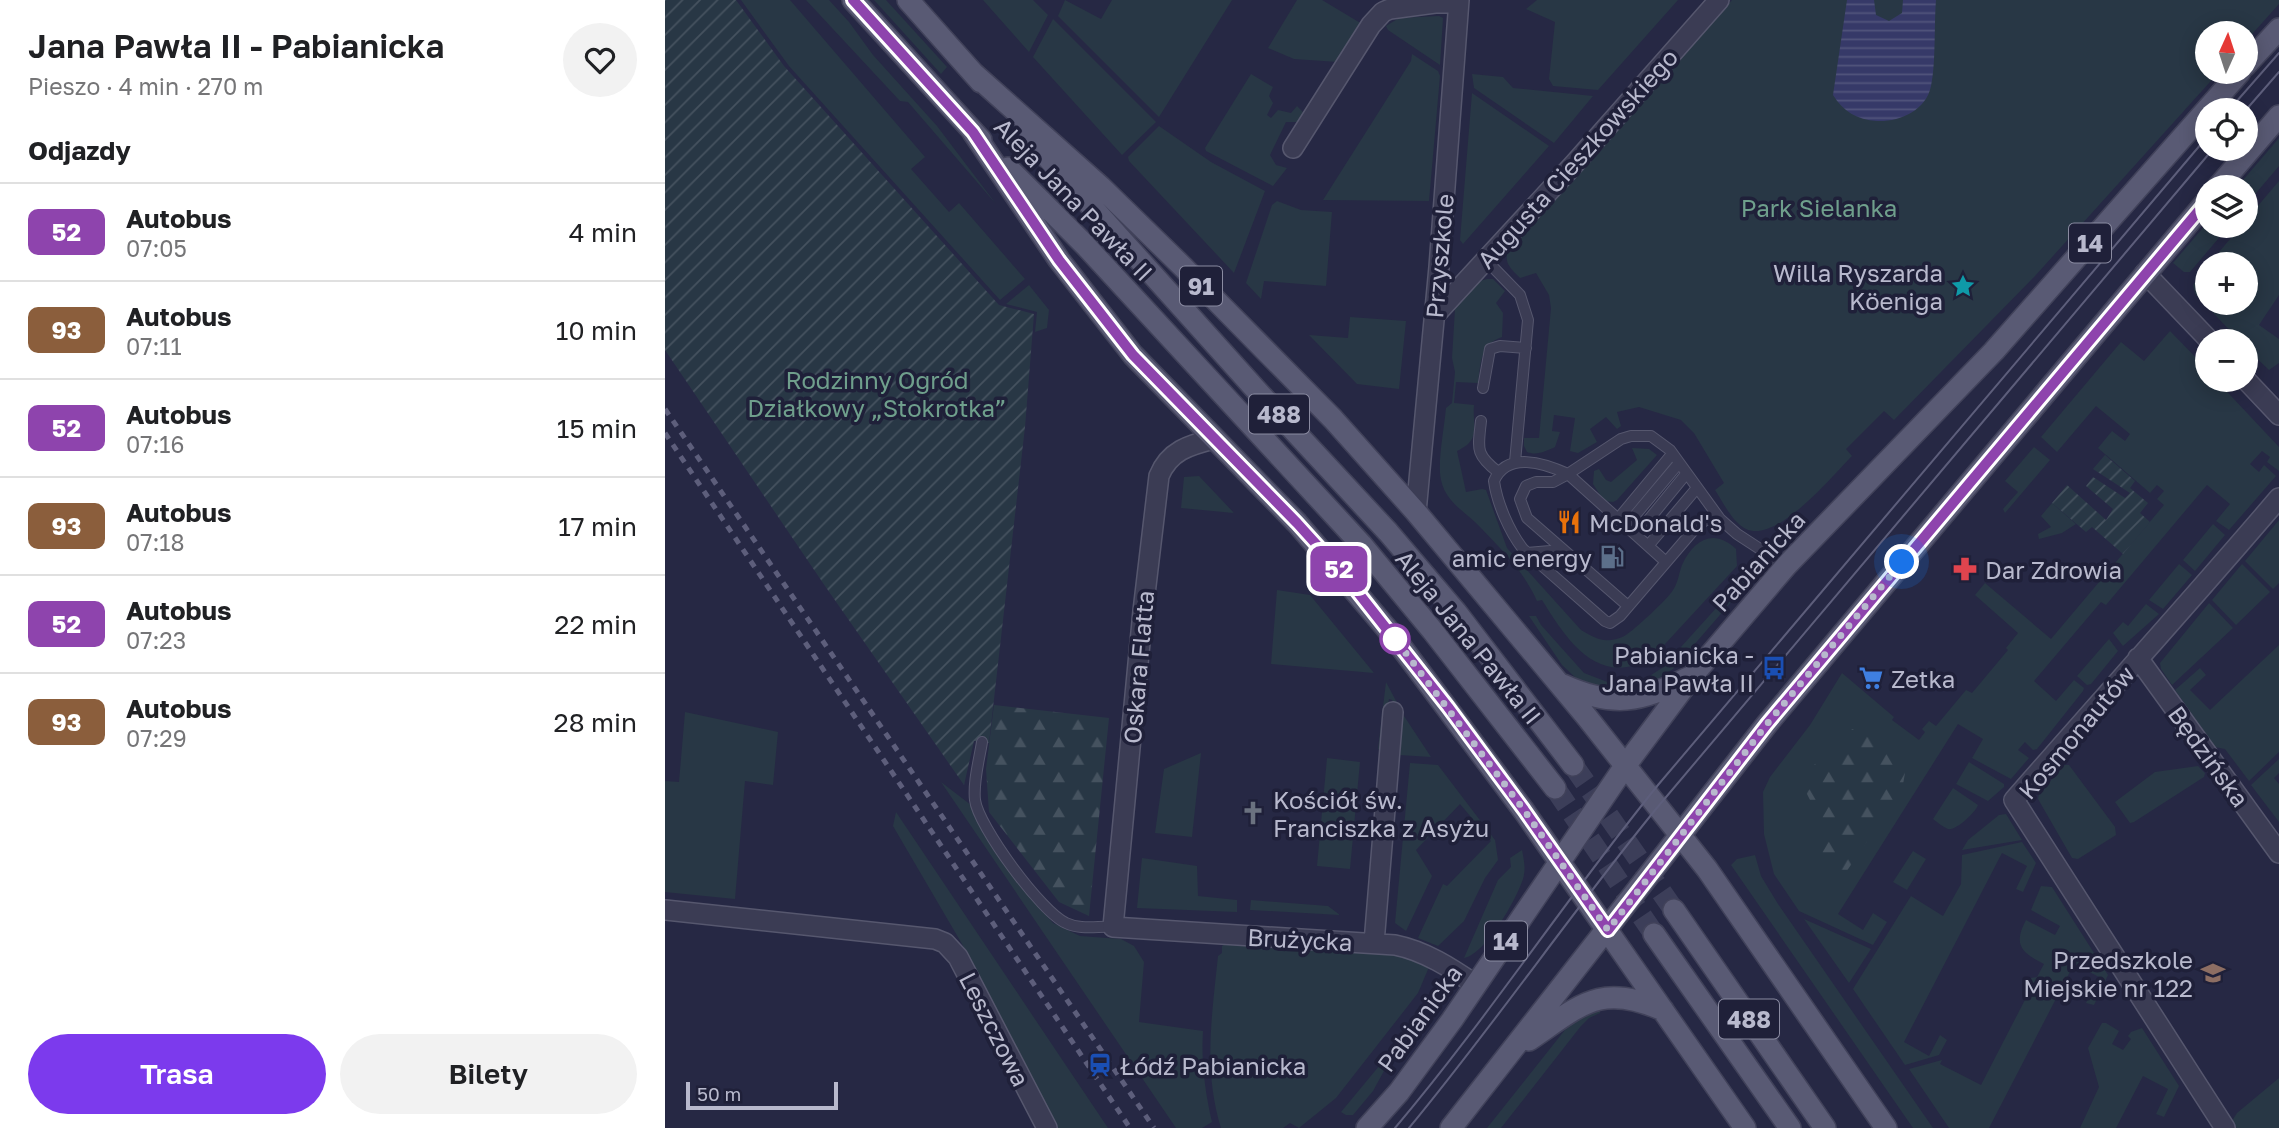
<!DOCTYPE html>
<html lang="pl">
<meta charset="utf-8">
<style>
:root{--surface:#fff;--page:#f2f2f2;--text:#202124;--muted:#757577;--line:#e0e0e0;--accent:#7c3aed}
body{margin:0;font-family:"Golos Text",sans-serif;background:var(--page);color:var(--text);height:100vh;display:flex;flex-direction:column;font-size:26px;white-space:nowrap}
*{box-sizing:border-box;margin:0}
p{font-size:23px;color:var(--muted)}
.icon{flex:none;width:38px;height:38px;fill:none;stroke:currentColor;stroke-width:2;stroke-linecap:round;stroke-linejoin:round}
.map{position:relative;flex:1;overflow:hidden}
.drawer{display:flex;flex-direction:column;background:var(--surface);width:665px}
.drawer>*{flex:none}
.badge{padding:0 14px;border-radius:10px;font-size:24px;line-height:46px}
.needle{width:46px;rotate:3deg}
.controls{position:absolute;left:1530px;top:21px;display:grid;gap:14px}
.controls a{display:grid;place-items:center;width:63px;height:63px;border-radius:50%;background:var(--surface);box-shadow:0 4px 18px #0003;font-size:35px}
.scale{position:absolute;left:21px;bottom:18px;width:152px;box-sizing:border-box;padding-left:7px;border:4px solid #b8b9cd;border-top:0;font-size:19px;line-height:24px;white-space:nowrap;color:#b8b9cd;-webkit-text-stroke:5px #1f2039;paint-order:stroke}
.you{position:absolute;width:35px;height:35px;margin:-18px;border:5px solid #fff;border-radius:50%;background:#1a73e8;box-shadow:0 0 0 10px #1a73e833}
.map>.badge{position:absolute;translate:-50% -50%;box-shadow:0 0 0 4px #fff}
h2{padding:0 28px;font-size:26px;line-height:63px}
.round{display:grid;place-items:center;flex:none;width:74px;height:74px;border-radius:37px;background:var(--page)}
.overview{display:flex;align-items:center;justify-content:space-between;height:119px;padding:0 28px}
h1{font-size:33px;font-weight:600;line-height:52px}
.primary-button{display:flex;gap:14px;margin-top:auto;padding:14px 28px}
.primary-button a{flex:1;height:80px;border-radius:42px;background:var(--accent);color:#fff;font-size:28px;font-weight:600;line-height:80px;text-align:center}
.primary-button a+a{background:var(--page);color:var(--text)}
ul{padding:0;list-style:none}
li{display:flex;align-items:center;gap:21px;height:98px;padding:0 28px;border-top:2px solid var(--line)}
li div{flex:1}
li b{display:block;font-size:26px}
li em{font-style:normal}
li .badge{min-width:77px;font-weight:700;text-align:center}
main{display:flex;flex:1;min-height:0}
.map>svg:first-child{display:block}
.green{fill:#283745}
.forest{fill:url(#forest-firs)}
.garden{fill:url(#garden-furrows)}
.water{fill:url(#water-rules)}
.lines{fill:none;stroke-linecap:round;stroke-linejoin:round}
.primary-tunnel{stroke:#3c3e59;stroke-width:21;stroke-dasharray:21 10;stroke-linecap:butt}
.lane-casing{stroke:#56576e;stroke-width:12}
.street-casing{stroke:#56576e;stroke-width:22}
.primary-casing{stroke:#41425a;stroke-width:24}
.lane{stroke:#3b3c54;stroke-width:10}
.street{stroke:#3b3c54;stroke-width:19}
.primary{stroke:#595a74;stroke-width:21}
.tram{stroke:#5d5e7b;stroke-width:2}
.rail{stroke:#5d5e7b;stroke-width:5;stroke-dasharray:7 7;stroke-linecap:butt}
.line-casing{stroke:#fff;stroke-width:16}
.line{stroke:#8e44ad;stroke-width:10}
.walk{stroke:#b8b9cd;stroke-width:7;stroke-dasharray:0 12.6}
.stop-dot{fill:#fff;stroke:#8e44ad;stroke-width:3.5}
.labels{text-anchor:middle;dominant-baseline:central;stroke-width:7;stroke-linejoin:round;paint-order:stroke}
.shield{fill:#1f2039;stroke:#8a8ba1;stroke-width:2}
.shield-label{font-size:23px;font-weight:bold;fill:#b8b9cd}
.street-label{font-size:24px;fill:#b8b9cd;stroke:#1f2039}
.park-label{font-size:24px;fill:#6f9f8c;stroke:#1f2039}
.poi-label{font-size:24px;fill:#b8b9cd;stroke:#1f2039;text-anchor:start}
</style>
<main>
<section class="drawer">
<div class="overview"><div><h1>Jana Pawła II - Pabianicka</h1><p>Pieszo · 4 min · 270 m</p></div><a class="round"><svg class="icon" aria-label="heart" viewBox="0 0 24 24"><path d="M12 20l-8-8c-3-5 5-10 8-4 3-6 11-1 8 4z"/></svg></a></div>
<h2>Odjazdy</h2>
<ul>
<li><span class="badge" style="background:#8e44ad;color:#fff">52</span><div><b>Autobus</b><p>07:05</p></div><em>4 min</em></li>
<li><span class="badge" style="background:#8b5e3c;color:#fff">93</span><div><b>Autobus</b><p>07:11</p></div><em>10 min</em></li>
<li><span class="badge" style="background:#8e44ad;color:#fff">52</span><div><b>Autobus</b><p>07:16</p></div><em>15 min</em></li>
<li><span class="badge" style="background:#8b5e3c;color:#fff">93</span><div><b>Autobus</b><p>07:18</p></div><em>17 min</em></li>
<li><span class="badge" style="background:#8e44ad;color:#fff">52</span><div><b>Autobus</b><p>07:23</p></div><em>22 min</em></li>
<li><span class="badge" style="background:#8b5e3c;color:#fff">93</span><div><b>Autobus</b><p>07:29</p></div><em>28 min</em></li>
</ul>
<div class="primary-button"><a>Trasa</a><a>Bilety</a></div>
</section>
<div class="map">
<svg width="1614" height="1128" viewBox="0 0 1614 1128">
<defs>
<pattern id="forest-firs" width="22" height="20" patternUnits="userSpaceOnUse" patternTransform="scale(1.75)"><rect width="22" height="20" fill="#283745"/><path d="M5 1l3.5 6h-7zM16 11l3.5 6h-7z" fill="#45525f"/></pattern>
<pattern id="garden-furrows" width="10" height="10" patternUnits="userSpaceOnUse" patternTransform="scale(1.75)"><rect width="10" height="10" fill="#283745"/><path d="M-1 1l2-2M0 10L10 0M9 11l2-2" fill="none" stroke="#45525f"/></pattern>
<pattern id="water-rules" width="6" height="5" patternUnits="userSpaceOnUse" patternTransform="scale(1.75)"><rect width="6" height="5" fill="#363968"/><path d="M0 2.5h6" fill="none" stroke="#51547c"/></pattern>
</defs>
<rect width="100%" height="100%" fill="#262844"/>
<path class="green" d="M76 0H125L260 157 246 169 284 212 294 203 360 279 335 300 124 66Z
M141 0H164L184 22 208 55 272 126 331 204 243 102 235 101Z
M209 0H221L282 67 276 74Z
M318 0H368L383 15 364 52Z
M400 0 436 19 447 0H567L494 117 393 16Z
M632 0H657L697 24 673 62 629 59 603 48Z
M872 0H1013L933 90 888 86 884 79 890 22 861 9Z
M1067 0H1614V4L1580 42V33H1542V72H1554L1370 276 1229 420 1219 411 1181 449 1187 456C1168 475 1112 544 1081 529 1067 522 1058 502 1050 490L1059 483 1029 433 1016 420 974 407 952 412 956 426 952 429 941 417 925 429 932 442 913 453 905 451 910 418 889 415 887 431 895 432 890 447C881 451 872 456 862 452L859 446V438H874L886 308 884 295 871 273 855 278C844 267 838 262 844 247Z
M774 16 778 18 775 65 723 30 721 26 734 18Z
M388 19 491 122 457 155 368 57Z
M747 54 773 71 775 76 764 201 658 200 746 61Z
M586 74 608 87 604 96 608 103 602 115 606 118 613 110 626 113 632 106 638 112 637 122H621L605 155 611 165 622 168 608 186 541 151 540 148Z
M807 74 838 77 848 88 928 96 889 143 809 88Z
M807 93 884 146 798 244 795 240Z
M494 126 546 162 600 191 569 273 464 161 463 157Z
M1614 138V166L1580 206V187H1572Z
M1614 181V295L1594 325 1614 339V363L1604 370 1580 347V341H1575L1530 294 1528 285 1542 267V303H1580V264H1544L1576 226H1580V221Z
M612 201 636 210 667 212 661 286 599 281 596 299 581 283 607 205Z
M1542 223V226H1564L1525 272H1519L1508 263Z
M822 279H828L840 291 831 303 838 313 837 337C815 344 816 363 813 383L791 382 789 403 809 405C807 426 817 440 792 451L801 492 817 489 821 490 842 548 916 630C925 635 935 642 946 640 950 640 958 637 961 635 970 629 1003 599 1008 590 1013 583 1014 573 1017 565 1029 539 1049 528 1071 549L1072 566 988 657C934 689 903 642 877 600L872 601C860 573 837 550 816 528 799 510 777 501 775 473 774 453 779 429 781 408L787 403 790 372 787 358 790 309 815 281Z
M364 285 384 310 382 328 370 332 372 312 341 304Z
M685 317 741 321 734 389 692 384 644 335 683 338Z
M1505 331 1542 369V380H1551L1614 447V471L1602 462 1605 457 1597 451 1585 464 1594 472 1599 465 1611 476 1564 530 1551 521 1565 504 1542 485 1441 605 1436 602 1369 681 1391 701 1409 680 1419 688 1418 691 1372 749 1368 750 1360 742 1353 750 1364 758 1346 779 1307 758 1318 739 1293 724 1173 914 1198 930 1208 913 1222 922 1208 945 1134 911 1109 874 1099 834 1098 792 1105 777 1145 725 1177 673 1229 717 1227 720 1254 740 1260 732 1257 729 1264 721 1271 726 1301 690 1307 693 1343 650 1341 648 1353 633 1310 595 1320 583 1386 639 1499 505 1492 499 1499 491 1492 485 1485 493 1433 448 1447 431 1460 441 1465 434 1431 406 1392 452 1376 437 1456 342 1479 361Z
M1369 447 1385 460 1340 513 1338 509 1353 492 1340 481Z
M967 448 984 449 992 455 952 500 948 502 939 501 928 484 929 471 934 469 941 480 946 482 972 460Z
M534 476 569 513 516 508 519 477Z
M1387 503 1411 524 1397 533 1374 539 1373 534 1386 527 1376 516Z
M1614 520V583L1608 589 1580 561Z
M1548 524 1560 535 1530 571 1518 560Z
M1514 564 1527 575 1498 609 1484 600Z
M1577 564 1605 592 1571 625 1547 600Z
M1081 575V584L1074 593 1008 669 980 687V679L997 668Z
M612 590 645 595 709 673 606 664Z
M1544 603 1568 628 1507 685 1496 669 1495 663Z
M1481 604 1494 614 1458 646 1448 633 1458 622 1463 626Z
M864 616H871L876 625 919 673 945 683 947 691 914 681 897 665Z
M1444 639 1453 651 1426 684 1422 685 1412 676Z
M1614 645V752L1584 781 1560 749 1550 747 1510 690 1535 668 1541 675 1525 690 1545 710Z
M721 682 739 716 766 757 734 755 737 718 727 700 724 699 718 750 713 749Z
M20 712 113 732 108 785 80 781 70 899 0 892V781L14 782Z
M536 753 527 837 490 833 499 769Z
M662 758 695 762 685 869 652 866Z
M1614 759V773L1609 778 1614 784V822L1586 785Z
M1304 762 1339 784V787L1323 801 1291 784Z
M745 763 773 765 830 840 833 860 820 878 799 921 773 946 753 938 778 884 782 886 826 841 795 804 751 850 767 876 741 931 730 923Z
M1399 765H1404L1450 827 1451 835 1413 859 1407 858 1373 799 1374 794Z
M1533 766 1540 773 1539 777 1469 822 1465 823 1450 802 1490 772Z
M276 782 306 805 310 818 358 889 388 923 415 936 456 939 469 946 479 962 474 1022 538 1031C536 1061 540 1092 547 1122L537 1128H511Z
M1288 788 1313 805C1311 812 1291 831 1283 829 1278 827 1272 822 1268 819Z
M231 812 443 1128H393L297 944 228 826Z
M1341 814 1357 840 1297 850 1303 840 1334 815Z
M1357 842 1371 863 1358 892 1351 889 1362 866 1337 853 1239 1042 1264 1056 1275 1035 1282 1040 1274 1055 1240 1065 1188 989 1246 896 1278 916 1296 884 1297 855Z
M857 850C859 860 861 869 858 879 851 900 821 954 799 958L833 880 846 867 845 858Z
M1248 851 1261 859 1242 890 1228 882Z
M1090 855 1096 876 1113 904 1268 1128H1248L1066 865 1072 859Z
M477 858 532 866 533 896 572 900V912L472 908Z
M1376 886 1387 887 1443 975 1429 1005 1421 1003 1434 977 1409 964 1324 1128H1284L1244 1069 1277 1060 1275 1064 1316 1085 1364 992 1362 982 1366 978 1372 977 1379 964C1356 952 1348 945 1361 920L1390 935 1395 926 1366 910Z
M586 900 663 906 675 915 585 910Z
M1139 919 1206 949 1184 983Z
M562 943 717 953 738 956 764 967 753 993 671 1098 634 1128 625 1123 618 1128H556C538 1070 547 1015 553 956L557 953V946Z
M935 1007V1013L924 1018 916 1026 836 1128H822L907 1021Z
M1437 1023H1441L1454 1031 1447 1044 1458 1050 1466 1039 1463 1036 1466 1032 1477 1028 1514 1086 1499 1117 1491 1114 1503 1089 1478 1076 1451 1128H1415L1434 1087 1423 1048Z
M729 1048 731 1049 708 1091 688 1115H681L676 1112Z
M1614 1078V1128H1571L1567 1121 1572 1113Z"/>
<path class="forest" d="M329 705 444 718 424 916 394 902 324 812 321 769Z
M1187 729 1225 743 1240 773 1237 790 1179 875C1160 867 1156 864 1148 845L1157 824 1141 792 1143 774 1152 761 1177 746Z"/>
<path class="garden" d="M0 0H71L119 66 334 305 369 314 360 427 324 743 309 741 299 785 160 586 0 350Z
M1440 455 1470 481 1465 488 1483 503 1475 513 1485 522 1458 554 1427 527 1421 532 1387 503 1402 485 1441 520 1448 509 1421 486 1428 477 1460 498 1465 493 1428 469Z"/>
<path class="water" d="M1182 0H1209L1211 15 1224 21 1237 13 1238 0H1271C1269 25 1271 64 1266 86 1261 111 1234 122 1212 121 1192 120 1178 111 1168 95Z"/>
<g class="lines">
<path class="primary-tunnel" d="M908 765 1009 910
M890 788 989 934"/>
<g class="lane-casing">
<path id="lane" d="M821 260 855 295 863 320 850 462
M818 388 825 349 835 346 861 348
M816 421C813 449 810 454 833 472
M953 519 1007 454
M1055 519 1041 520 1033 525 955 616 945 623 940 621 858 549C844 531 832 503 829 481 842 451 879 463 903 474L956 439 966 436H986L1005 450 1055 519 1072 534 1121 566
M961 526 1014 463
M971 535 1021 474
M983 546 1031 489
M862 553 897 550
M963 606 862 518 855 499 861 486 871 482H888L903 474 1001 562
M317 742C314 761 308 782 310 800 313 826 377 913 401 923 415 930 433 926 448 927"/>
</g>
<g class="street-casing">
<path id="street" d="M628 148 706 25 718 12 725 9 770 3H793
M1480 273 1545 341
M770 315 910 163 1054 0
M1580 379 1614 415
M549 439C524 445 504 451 494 476L478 611 448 927 730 945C760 951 786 968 811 985
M751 512 774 267 794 0
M1473 658 1614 853
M0 910 270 939 280 943 293 957 382 1128
M709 943 728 712
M1560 1128 1349 800C1437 699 1527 600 1614 498"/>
</g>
<g class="primary-casing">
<path id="primary" d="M188 0 316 140
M243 0 316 82
M1580 66 1614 29
M308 73 436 187 518 267 668 419 751 512 921 716 1042 869 1221 1128
M308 132 394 260 468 355 632 523 728 636 859 811 1080 1128
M365 138 593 392 723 532 791 612 908 765
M343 168 420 245 696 544 767 630 890 788
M1553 187 1614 116
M898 685C949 708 975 702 1023 678
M1009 910 1160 1128
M989 934 1125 1128
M864 1040C916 1005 935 982 998 1010
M702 1128 734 1092 787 1020 960 766 1028 675 1121 566 1329 351 1575 72
M786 1128 1102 724 1542 201"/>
</g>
<use href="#lane" class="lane"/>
<use href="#street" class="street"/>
<use href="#primary" class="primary"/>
<path class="tram" d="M1564 110 1614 53
M1580 111 1614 72
M730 1128C823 1018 902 897 993 785L1542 137
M744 1128C830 1024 906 913 991 809L1548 149"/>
<path class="rail" d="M0 409 489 1128
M0 433 465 1128"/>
</g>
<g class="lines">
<g class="line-casing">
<path id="line" d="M188 0 308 132 394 260 468 355 632 523 680 576 783 707 859 810 943 930 1102 724 1542 201"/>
</g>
<use href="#line" class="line"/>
<path class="walk" d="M730 639 728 636 859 810 943 930 1102 724 1237 562"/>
</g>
<defs>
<g id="sight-bare" transform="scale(1.89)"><path d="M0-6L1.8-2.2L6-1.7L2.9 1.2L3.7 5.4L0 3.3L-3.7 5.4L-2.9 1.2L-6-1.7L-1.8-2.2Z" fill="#0f9aa8" stroke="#1f2039" stroke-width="2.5" paint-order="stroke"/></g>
<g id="restaurant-bare" transform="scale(1.89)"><path d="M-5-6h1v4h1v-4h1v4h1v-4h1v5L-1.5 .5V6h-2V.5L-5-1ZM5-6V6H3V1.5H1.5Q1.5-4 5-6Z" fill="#e8710a" stroke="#1f2039" stroke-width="2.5" paint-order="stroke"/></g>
<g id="fuel-bare" transform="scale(1.89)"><path d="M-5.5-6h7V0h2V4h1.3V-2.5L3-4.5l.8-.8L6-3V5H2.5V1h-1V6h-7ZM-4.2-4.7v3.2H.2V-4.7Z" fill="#5c6f8a" stroke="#1f2039" stroke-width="2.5" paint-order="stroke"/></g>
<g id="pharmacy-bare" transform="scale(1.89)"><path d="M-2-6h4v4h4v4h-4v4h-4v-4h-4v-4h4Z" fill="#e0444e" stroke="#1f2039" stroke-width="2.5" paint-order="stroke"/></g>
<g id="bus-bare" transform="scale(1.89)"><path d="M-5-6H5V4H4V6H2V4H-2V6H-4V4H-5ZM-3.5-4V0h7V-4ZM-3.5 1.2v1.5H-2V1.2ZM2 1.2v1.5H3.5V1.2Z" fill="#1a4fb4" stroke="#1f2039" stroke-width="2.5" paint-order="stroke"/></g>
<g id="supermarket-bare" transform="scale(1.89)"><path d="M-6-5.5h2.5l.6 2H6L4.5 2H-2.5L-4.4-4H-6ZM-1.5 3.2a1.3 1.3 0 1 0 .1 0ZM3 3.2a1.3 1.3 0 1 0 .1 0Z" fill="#3f7fe0" stroke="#1f2039" stroke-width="2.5" paint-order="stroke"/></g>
<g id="church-bare" transform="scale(1.89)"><path d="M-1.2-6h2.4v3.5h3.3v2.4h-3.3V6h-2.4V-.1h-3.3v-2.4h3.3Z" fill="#6b7280" stroke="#1f2039" stroke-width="2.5" paint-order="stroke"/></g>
<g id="school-bare" transform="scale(1.89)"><path d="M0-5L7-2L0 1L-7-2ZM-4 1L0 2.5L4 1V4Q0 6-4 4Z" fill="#8d6e63" stroke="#1f2039" stroke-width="2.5" paint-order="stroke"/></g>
<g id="station-bare" transform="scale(1.89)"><path d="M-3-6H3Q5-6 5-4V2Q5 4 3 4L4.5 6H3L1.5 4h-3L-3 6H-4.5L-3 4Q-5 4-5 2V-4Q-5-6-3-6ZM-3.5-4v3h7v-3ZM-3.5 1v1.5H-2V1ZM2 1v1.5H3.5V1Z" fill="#1a4fb4" stroke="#1f2039" stroke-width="2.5" paint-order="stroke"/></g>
</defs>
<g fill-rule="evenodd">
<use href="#sight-bare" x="1298" y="286"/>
<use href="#restaurant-bare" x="904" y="522"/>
<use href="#fuel-bare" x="947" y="557"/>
<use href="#pharmacy-bare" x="1300" y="569"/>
<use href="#bus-bare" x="1109" y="668"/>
<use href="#supermarket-bare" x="1206" y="678"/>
<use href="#church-bare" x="588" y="813"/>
<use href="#school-bare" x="1548" y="973"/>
<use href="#station-bare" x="435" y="1065"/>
</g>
<circle class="stop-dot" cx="730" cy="639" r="14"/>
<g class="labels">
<g class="shield">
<rect x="1404" y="223.5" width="42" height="39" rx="5"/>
<rect x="515" y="266.5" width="42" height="39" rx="5"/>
<rect x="584" y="394.5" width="60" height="39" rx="5"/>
<rect x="820" y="921.5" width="42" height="39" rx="5"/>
<rect x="1054" y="999.5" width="60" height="39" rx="5"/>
</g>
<g class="shield-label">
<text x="1425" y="243">14</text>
<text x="536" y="286">91</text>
<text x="614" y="414">488</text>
<text x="841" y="941">14</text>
<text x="1084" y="1019">488</text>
</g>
<g class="street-label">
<text transform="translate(912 158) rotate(-48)">Augusta Cieszkowskiego</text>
<text transform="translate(409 199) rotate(46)">Aleja Jana Pawła II</text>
<text transform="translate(774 256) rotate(-85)">Przyszkole</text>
<text transform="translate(1093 561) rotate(-48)">Pabianicka</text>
<text transform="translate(804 637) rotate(51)">Aleja Jana Pawła II</text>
<text transform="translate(473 667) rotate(-85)">Oskara Flatta</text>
<text transform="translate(1411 732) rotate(-50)">Kosmonautów</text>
<text transform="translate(1544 756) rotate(54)">Będzińska</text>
<text transform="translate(635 939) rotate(3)">Brużycka</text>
<text transform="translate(754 1018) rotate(-54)">Pabianicka</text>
<text transform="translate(330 1029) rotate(63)">Leszczowa</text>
</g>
<g class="park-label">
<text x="1154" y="207">Park Sielanka</text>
<text x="212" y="379">Rodzinny Ogród<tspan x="212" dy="28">Działkowy „Stokrotka”</tspan></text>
</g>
<g class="poi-label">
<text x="1278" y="272" text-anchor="end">Willa Ryszarda<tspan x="1278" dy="28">Köeniga</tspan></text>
<text x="924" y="522">McDonald's</text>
<text x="927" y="557" text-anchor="end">amic energy</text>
<text x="1320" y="569">Dar Zdrowia</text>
<text x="1089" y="654" text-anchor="end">Pabianicka -<tspan x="1089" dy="28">Jana Pawła II</tspan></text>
<text x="1226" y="678">Zetka</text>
<text x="608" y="799">Kościół św.<tspan x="608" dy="28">Franciszka z Asyżu</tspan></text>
<text x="1528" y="959" text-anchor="end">Przedszkole<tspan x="1528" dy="28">Miejskie nr 122</tspan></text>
<text x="455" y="1065">Łódź Pabianicka</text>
</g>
</g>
</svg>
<div class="controls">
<a><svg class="needle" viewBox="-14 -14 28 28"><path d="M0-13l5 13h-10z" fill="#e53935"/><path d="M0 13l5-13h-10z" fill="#757577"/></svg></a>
<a><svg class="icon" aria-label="locate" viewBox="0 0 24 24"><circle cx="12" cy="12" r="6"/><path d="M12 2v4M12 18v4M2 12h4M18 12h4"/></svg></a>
<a><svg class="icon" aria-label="layers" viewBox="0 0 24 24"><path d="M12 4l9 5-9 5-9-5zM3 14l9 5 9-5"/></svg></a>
<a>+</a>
<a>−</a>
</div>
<div class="scale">50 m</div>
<div class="you" style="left:1237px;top:562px"></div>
<b class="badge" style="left:674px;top:569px;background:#8e44ad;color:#fff">52</b>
</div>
</main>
